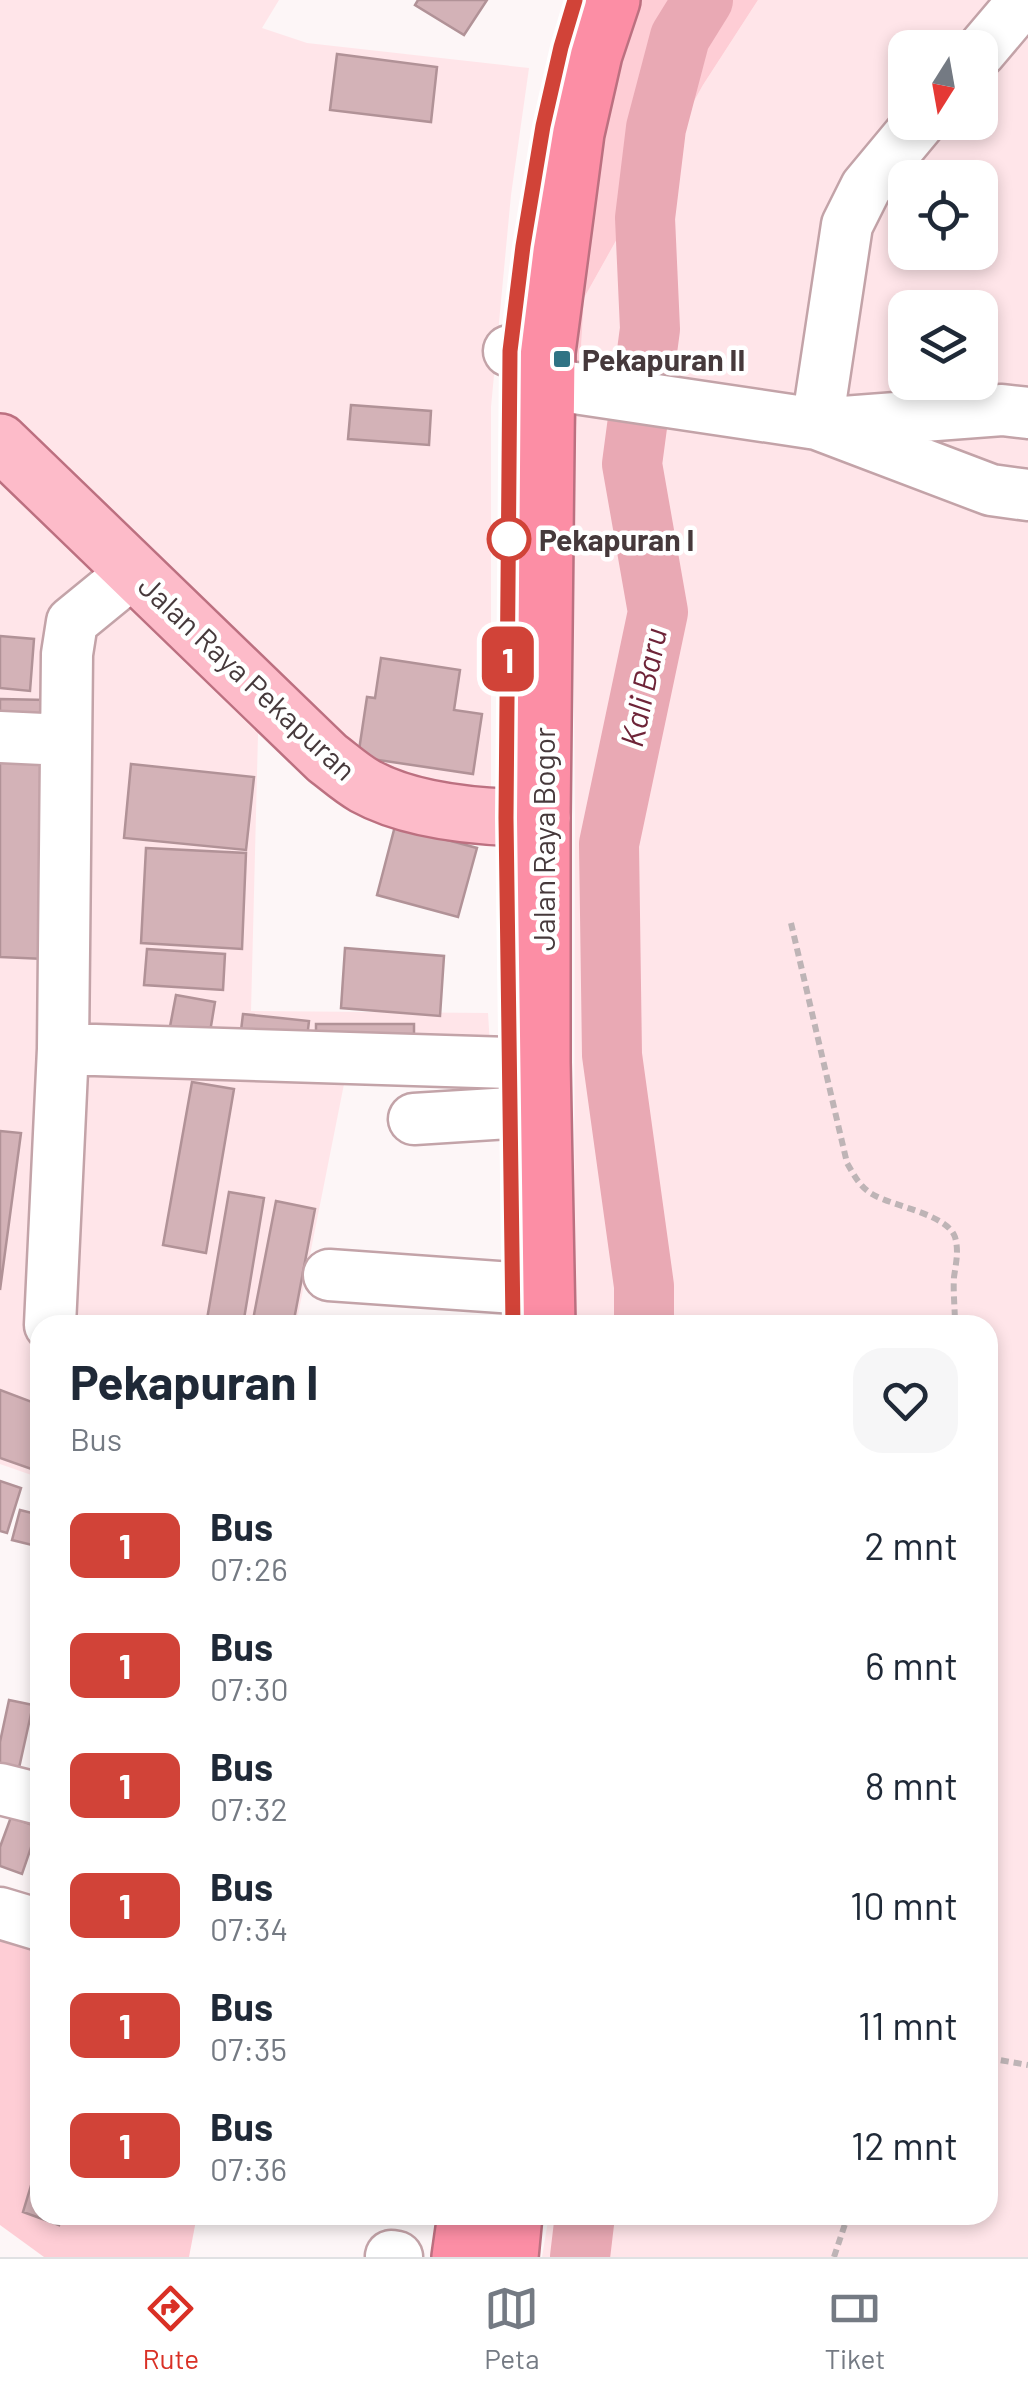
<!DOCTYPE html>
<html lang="id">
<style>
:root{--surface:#fff;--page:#f6f6f7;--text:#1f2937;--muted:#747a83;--line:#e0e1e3;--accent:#d93025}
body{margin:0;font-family:Barlow,sans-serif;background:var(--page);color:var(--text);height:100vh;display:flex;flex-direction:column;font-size:38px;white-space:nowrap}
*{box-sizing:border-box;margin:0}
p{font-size:32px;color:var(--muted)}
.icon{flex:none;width:55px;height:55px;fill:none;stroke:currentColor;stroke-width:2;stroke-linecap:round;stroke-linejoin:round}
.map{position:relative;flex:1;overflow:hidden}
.details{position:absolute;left:30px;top:1315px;width:968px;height:910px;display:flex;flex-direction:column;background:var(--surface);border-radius:30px;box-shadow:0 5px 15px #0003}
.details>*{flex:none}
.badge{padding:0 20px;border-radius:15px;font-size:35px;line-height:65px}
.needle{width:65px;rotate:191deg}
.buttons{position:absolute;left:888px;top:30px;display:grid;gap:20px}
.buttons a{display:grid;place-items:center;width:110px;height:110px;border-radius:20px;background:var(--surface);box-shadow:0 5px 15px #0003;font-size:50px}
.map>.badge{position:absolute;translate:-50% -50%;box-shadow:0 0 0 5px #fff}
.round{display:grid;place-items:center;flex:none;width:105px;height:105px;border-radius:30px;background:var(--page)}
.overview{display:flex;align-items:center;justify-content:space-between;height:170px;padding:0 40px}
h1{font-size:48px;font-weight:700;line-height:75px}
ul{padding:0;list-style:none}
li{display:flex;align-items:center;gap:30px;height:120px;padding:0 40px}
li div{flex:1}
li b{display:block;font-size:38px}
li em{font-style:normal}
li .badge{min-width:110px;font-weight:700;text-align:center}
.menu{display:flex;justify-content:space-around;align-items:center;height:140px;border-top:2px solid var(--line);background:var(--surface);font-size:28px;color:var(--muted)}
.menu a{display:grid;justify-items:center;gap:5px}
.menu .selected{color:var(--accent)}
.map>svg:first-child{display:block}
.built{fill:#ffe5e9;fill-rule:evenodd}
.green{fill:#fecdd5}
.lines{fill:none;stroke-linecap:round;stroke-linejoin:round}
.river{stroke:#e9a9b4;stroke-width:60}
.building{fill:#d3b2b7;stroke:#b19297;stroke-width:2.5}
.minor-casing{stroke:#c3a3a8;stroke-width:55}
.major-casing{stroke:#bc7080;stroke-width:60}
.highway-casing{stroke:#bc7080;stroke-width:60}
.path{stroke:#beb4b6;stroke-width:6;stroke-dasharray:8 5;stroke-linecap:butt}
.minor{stroke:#fff;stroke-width:50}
.major{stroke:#fdbbc9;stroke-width:55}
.highway{stroke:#fc8ea5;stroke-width:55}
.line-casing{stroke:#fff;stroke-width:22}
.line{stroke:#d14338;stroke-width:15}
.poi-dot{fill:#307384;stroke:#fff;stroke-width:4}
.stop-dot{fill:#fff;stroke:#d14338;stroke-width:5}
.labels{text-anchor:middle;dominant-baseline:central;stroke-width:9;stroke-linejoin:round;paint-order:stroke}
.poi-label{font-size:30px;font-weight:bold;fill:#46393b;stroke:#fff;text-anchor:start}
.stop-label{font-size:30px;font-weight:bold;fill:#46393b;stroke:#fff;text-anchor:start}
.street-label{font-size:30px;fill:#46393b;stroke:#fff}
.water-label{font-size:32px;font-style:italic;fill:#6e2438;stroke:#fff}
</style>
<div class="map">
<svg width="1028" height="2257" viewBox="0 0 1028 2257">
<rect width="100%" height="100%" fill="#fdf6f7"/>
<path class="built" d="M0 0H279L262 28 307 43 529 68 511 195 491 407V803L394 788 259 695 251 1011 488 1013 492 1076 347 1069 296 1325H40V1478L0 1464Z
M758 0H1028V2257H542L549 2215H988V1325H574L575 815 572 498 584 298 703 85ZM905 48H980V122H905ZM905 178H980V252H905ZM905 308H980V382H905Z"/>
<path class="green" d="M625 0H758L703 85 584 298 572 498 551 336Z
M0 1926 40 1937V2215H197L189 2257H44L0 2225Z"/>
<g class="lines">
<path class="river" d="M644 1325V1286L612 1055 609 844 658 612 632 464 650 329 645 218 656 128 680 37 703 0
M580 2257 585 2215"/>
</g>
<path class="building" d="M418 0H487L464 35 415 5Z
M337 54 437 67 431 122 330 110Z
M351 405 431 411 429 445 348 439Z
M0 636 34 639 30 691 0 688Z
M381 658 460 670 454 710 482 714 473 774 358 757 367 697 375 698Z
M0 699 47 700V735L0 734Z
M0 761 53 764 44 959 0 957Z
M131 764 254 777 246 850 124 838Z
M395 826 477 848 458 917 377 895Z
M146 848 246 853 242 949 141 943Z
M345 948 444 956 440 1016 341 1008Z
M147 949 225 954 223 990 144 985Z
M176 995 215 1002 208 1044 168 1037Z
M243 1014 309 1021 305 1055 239 1047Z
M316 1024H414V1056H316Z
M192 1082 234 1089 206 1253 163 1245Z
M0 1131 21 1133 0 1290Z
M229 1192 264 1198 243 1325H206Z
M276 1201 315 1209 293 1325H252Z
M0 1390 40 1405V1472L0 1458Z
M0 1481 21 1488 7 1533 0 1531Z
M20 1510 40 1515V1547L12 1540Z
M9 1700 33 1705 15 1786 0 1782V1742Z
M11 1817 38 1827 22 1874 0 1866V1847Z
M33 2179 40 2182V2215H61L59 2225 23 2212Z"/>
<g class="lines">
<g class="minor-casing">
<path id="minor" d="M980 52 1024 0
M509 351 547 352
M548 384 817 424 847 225 866 187 920 122
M1028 413 1002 410 817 424 991 490 1028 495
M0 737 65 740
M63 1049 67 654 72 622 116 586
M414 1119 511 1113
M329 1275 513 1288
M50 1325 63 1049 510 1063 542 1062
M0 1789 40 1799
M0 1913 40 1925
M391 2256 397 2257"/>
</g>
<g class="major-casing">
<path id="major" d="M0 442 327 758C339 767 351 778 365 786 414 813 487 818 542 818"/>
</g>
<g class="highway-casing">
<path id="highway" d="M547 1325 542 1062V818L547 352 576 133 594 54 612 0
M460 2257 466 2215
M510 2257 514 2215"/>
</g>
<path class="path" d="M791 923 847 1163C854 1175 860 1187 872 1194 894 1207 947 1214 955 1237 959 1251 956 1263 954 1277 953 1293 955 1309 955 1325
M988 2058 1028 2065
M834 2257 848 2215"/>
<use href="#minor" class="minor"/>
<use href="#major" class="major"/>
<use href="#highway" class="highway"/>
</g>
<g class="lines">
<g class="line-casing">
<path id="line" d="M513 1325 506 818 510 351 523 246 543 126 561 47 575 0"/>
</g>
<use href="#line" class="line"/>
</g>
<rect class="poi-dot" x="552" y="349" width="20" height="20" rx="5"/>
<circle class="stop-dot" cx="509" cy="539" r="20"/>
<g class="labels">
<g class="poi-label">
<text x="582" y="359">Pekapuran II</text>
</g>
<g class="stop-label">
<text x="539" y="539">Pekapuran I</text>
</g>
<g class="street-label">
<text transform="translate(248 677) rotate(43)">Jalan Raya Pekapuran</text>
<text transform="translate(543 839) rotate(-90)">Jalan Raya Bogor</text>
</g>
<g class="water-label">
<text transform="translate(642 687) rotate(-78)">Kali Baru</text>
</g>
</g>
</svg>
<div class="buttons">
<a><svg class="needle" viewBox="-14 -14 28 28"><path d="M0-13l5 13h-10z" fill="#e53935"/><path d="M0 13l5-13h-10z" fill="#747a83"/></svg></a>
<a><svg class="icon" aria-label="locate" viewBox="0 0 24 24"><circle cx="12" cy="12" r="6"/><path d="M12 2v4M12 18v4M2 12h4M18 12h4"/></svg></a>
<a><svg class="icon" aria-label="layers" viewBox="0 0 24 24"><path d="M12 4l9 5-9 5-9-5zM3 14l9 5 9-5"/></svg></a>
</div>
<b class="badge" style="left:508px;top:659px;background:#d14338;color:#fff">1</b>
<section class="details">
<div class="overview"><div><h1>Pekapuran I</h1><p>Bus</p></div><a class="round"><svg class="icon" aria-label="heart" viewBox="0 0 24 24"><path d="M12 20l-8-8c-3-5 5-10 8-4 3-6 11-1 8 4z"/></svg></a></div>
<ul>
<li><span class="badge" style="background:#d14338;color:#fff">1</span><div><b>Bus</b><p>07:26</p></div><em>2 mnt</em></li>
<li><span class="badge" style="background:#d14338;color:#fff">1</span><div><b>Bus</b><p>07:30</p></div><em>6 mnt</em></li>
<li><span class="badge" style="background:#d14338;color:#fff">1</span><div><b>Bus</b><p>07:32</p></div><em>8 mnt</em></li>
<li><span class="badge" style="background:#d14338;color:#fff">1</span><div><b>Bus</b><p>07:34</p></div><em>10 mnt</em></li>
<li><span class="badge" style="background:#d14338;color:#fff">1</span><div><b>Bus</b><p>07:35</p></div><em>11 mnt</em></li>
<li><span class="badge" style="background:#d14338;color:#fff">1</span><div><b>Bus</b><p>07:36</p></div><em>12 mnt</em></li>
</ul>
</section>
</div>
<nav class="menu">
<a class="selected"><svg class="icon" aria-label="directions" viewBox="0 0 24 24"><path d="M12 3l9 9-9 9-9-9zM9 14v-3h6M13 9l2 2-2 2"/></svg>Rute</a>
<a><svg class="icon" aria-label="map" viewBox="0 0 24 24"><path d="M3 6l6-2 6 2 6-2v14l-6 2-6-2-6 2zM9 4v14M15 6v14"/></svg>Peta</a>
<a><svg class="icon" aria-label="tickets" viewBox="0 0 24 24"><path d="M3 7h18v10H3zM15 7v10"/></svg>Tiket</a>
</nav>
